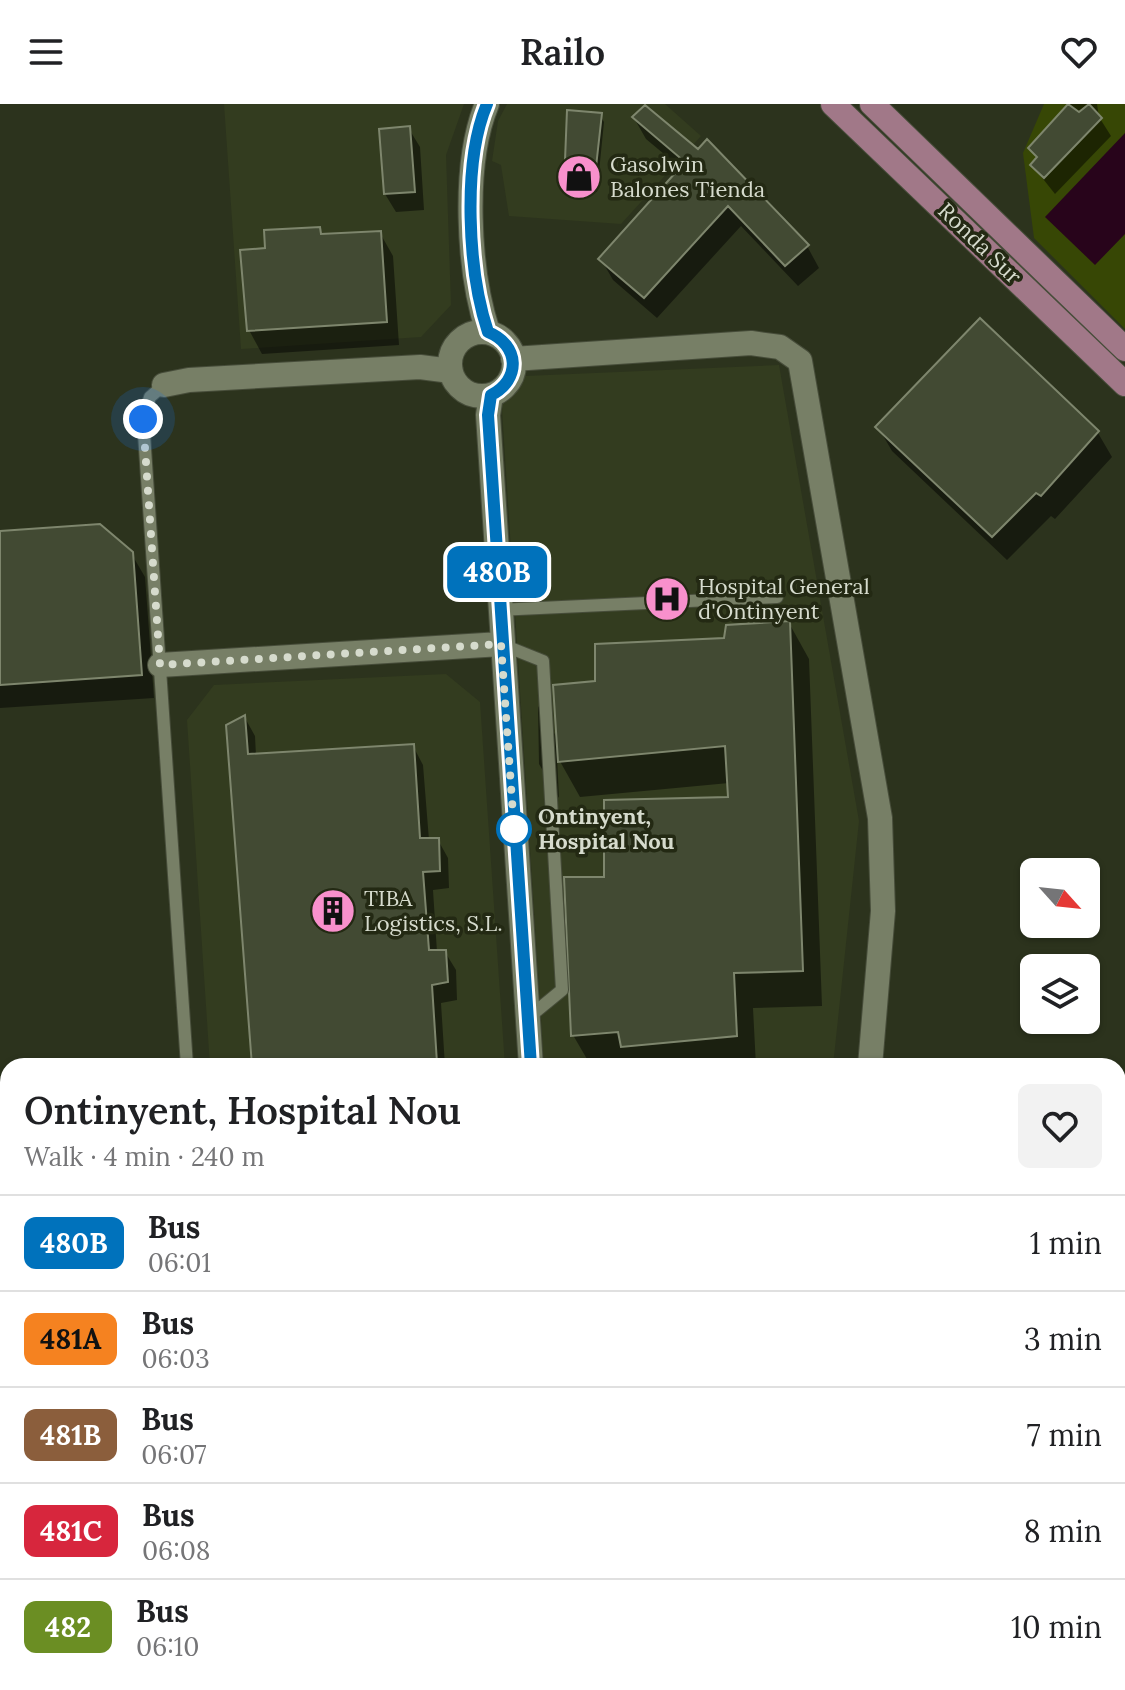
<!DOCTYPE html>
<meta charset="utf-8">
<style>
:root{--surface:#fff;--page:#f2f2f2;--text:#202124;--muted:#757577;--line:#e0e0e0}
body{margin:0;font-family:Lora,serif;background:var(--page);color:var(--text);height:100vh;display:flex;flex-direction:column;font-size:30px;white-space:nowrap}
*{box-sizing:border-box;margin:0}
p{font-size:26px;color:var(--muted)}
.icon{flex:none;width:44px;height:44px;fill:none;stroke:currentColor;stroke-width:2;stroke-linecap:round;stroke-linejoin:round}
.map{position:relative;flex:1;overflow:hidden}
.panel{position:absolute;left:0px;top:954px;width:1126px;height:632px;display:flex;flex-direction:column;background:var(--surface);border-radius:24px 24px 0 0;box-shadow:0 2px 6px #0004}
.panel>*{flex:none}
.badge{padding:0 16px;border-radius:12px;font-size:28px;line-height:52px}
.needle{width:52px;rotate:117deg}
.tools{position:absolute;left:1020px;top:754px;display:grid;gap:16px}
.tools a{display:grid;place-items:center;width:80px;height:80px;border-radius:12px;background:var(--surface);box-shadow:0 2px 6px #0004;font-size:40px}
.you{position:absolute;width:40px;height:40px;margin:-20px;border:6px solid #fff;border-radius:50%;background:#1a73e8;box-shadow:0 0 0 12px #1a73e833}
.map>.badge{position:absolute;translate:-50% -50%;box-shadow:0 0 0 4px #fff}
.round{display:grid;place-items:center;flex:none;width:84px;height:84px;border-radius:12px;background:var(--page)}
.overview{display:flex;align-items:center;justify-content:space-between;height:136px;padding:0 24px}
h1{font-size:38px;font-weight:600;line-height:60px}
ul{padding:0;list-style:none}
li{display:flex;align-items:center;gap:24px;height:96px;padding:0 24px;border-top:2px solid var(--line)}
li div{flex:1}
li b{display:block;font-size:30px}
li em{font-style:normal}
li .badge{min-width:88px;font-weight:700;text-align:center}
header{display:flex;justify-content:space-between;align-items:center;height:104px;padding:0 24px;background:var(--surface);font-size:36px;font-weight:600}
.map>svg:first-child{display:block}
.built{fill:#333c1f}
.green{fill:#374705}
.water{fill:#28041b}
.shadow{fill:#0007}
.building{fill:#424a33;stroke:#7e866d;stroke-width:2}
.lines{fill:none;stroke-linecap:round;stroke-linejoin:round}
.lane-casing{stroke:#474d3a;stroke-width:14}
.street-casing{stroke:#474d3a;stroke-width:26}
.primary-casing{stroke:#474d3a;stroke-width:26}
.path{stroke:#757b69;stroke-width:4;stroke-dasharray:6 6;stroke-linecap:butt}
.lane{stroke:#777f66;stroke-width:12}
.street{stroke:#777f66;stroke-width:24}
.primary{stroke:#a17888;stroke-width:24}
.line-casing{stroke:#fff;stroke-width:18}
.line{stroke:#0072bc;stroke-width:12}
.walk{stroke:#d6dbcd;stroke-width:8;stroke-dasharray:0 14.4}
.stop-dot{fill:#fff;stroke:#0072bc;stroke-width:4}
.labels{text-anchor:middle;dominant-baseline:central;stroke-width:7;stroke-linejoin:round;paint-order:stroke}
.poi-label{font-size:22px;fill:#d6dbcd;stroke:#232913;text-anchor:start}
.street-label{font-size:22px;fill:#d6dbcd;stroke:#232913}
.stop-label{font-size:22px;font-weight:bold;fill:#d6dbcd;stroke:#232913;text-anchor:start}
</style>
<header><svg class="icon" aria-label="menu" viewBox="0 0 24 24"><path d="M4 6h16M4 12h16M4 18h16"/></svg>Railo<svg class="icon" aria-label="heart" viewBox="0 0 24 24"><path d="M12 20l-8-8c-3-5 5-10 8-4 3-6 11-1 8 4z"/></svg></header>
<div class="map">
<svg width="1125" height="1586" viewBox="0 0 1125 1586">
<rect width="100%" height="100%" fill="#2c331d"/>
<path class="built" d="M224 0H464L446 51 451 201 421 233 241 245Z
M507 0H665L701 32 621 120 509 112 501 61 492 57 498 17Z
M779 261 859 717 833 962H544L500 273Z
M446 570 480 598 505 962H210L187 616 214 581Z
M8 1369V1578H420V1586H0V1378Z"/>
<path class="green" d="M1044 0H1125V225L1034 134 1023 49Z"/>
<path class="water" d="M1125 29V130L1095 161 1045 113Z"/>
<path class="shadow" d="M1068 0H1097L1099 13 1111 32 1055 90 1032 61 1037 55 1031 44Z
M600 11 604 18 597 88H570L566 81Z
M634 14 698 47 807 142 819 164 798 182 741 122 657 214 613 176 601 155 682 65 646 35Z
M409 25 420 43 424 106 396 108 385 90Z
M319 125 323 132 380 129 393 152 399 241 262 250 249 226 267 146Z
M980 217 1098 329 1112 353 1055 415 1051 412 1007 456 892 347 878 323Z
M0 429 131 449 145 473 154 594 0 604Z
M789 519 809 555 822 902 753 904 756 962H591L573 931 730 695 729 679 580 693 557 652 559 694 539 660 538 602 559 637 598 579Z
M245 614 255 632 256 652 413 642 423 661 429 736H438L448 754 449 784 433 786 437 848H445L456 866 457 896 441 899 445 962H254L228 622Z
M78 1578H313L312 1586H78Z
M346 1578H406L405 1586H346Z"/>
<path class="building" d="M1068 0 1079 8 1089 0 1102 14 1044 74 1030 61 1037 53 1028 44Z
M645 1 698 45 707 35 809 141 785 162 728 102 644 194 598 155 685 58 632 13Z
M567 6 602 9 594 81 564 82Z
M410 22 415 88 384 90 379 25Z
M320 123 321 130 381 127 387 218 247 227 240 146 265 144 264 126Z
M980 214 1099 327 1041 392 1036 389 992 433 875 323Z
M100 420 133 448 142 571 0 581V427Z
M790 517 803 867 734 869 737 932 621 943 618 928 571 932 564 773H604V696L728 693 725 642 558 658 553 581 595 577V540L724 534 726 521Z
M245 611 248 650 414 640 420 734H439L440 767 423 768 429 846H446L448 878 432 881 437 959 252 962 226 621Z"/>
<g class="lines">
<g class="lane-casing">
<path id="lane" d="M164 281 150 293 143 315 187 962
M499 506 777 493
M503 541 543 557 562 886 528 914
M0 1262 1 1275
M0 1348 8 1341"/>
</g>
<g class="street-casing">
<path id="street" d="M487 0C462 60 468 167 488 228
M450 260a32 32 0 1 1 64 0a32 32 0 1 1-64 0Z
M513 255 751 239 780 243 800 257 880 714 883 807 870 962
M164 281 189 276 420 263 451 267
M491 291 488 311 531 962
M160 561 501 540
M0 1228H8
M1118 1339 1125 1336
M1003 1586 1005 1578"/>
</g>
<g class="primary-casing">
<path id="primary" d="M833 0 1125 280
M872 0 1125 245"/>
</g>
<path class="path" d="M1118 1300 1125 1296
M1118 1394 1125 1395
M1118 1399 1125 1400"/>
<use href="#lane" class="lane"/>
<use href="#street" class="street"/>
<use href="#primary" class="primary"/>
</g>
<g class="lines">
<g class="line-casing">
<path id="line" d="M487 0C462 59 468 168 488 228 520 241 521 276 491 291L488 311 531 962"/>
</g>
<use href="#line" class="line"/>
<path class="walk" d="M143 315 160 561 501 540 514 725"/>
</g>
<defs>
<g id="shop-disc" transform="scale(2.3)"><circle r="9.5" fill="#f890cc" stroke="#232913"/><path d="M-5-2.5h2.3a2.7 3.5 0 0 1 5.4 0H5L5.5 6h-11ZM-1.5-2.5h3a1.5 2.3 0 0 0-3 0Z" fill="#111"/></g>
<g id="hospital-disc" transform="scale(2.3)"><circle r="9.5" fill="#f890cc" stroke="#232913"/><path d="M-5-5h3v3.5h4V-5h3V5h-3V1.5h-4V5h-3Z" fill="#111"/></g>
<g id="building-disc" transform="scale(2.3)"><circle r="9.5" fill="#f890cc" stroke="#232913"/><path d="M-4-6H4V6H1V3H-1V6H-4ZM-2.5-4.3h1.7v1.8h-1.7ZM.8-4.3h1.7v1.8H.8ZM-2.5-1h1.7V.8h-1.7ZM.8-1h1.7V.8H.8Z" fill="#111"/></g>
</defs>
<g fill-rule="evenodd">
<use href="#shop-disc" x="579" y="73"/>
<use href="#hospital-disc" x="667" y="495"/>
<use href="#building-disc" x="333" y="807"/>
</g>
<circle class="stop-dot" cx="514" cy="725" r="16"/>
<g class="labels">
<g class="poi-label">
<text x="610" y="60">Gasolwin<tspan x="610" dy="25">Balones Tienda</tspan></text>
<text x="698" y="482">Hospital General<tspan x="698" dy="25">d'Ontinyent</tspan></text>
<text x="364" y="794">TIBA<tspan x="364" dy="25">Logistics, S.L.</tspan></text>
</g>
<g class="street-label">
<text transform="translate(980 139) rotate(44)">Ronda Sur</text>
</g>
<g class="stop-label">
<text x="538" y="712">Ontinyent,<tspan x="538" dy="25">Hospital Nou</tspan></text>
</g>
</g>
</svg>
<div class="tools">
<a><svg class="needle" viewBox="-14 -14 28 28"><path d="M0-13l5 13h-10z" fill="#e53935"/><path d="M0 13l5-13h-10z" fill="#757577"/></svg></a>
<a><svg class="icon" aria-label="layers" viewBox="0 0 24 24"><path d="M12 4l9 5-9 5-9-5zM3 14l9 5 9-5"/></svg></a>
</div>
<div class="you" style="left:143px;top:315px"></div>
<b class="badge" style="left:497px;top:468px;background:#0072bc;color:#fff">480B</b>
<section class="panel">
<div class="overview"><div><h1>Ontinyent, Hospital Nou</h1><p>Walk · 4 min · 240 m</p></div><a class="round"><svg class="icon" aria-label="heart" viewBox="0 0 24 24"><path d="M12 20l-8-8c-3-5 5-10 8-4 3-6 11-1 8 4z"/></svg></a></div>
<ul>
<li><span class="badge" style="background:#0072bc;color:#fff">480B</span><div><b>Bus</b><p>06:01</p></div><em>1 min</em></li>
<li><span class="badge" style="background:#f58220;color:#111">481A</span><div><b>Bus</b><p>06:03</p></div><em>3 min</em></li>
<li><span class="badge" style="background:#8b5e3c;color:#fff">481B</span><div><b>Bus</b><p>06:07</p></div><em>7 min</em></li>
<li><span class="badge" style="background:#d7263d;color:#fff">481C</span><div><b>Bus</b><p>06:08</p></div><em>8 min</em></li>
<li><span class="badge" style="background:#6b8e23;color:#fff">482</span><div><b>Bus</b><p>06:10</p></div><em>10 min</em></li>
</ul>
</section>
</div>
